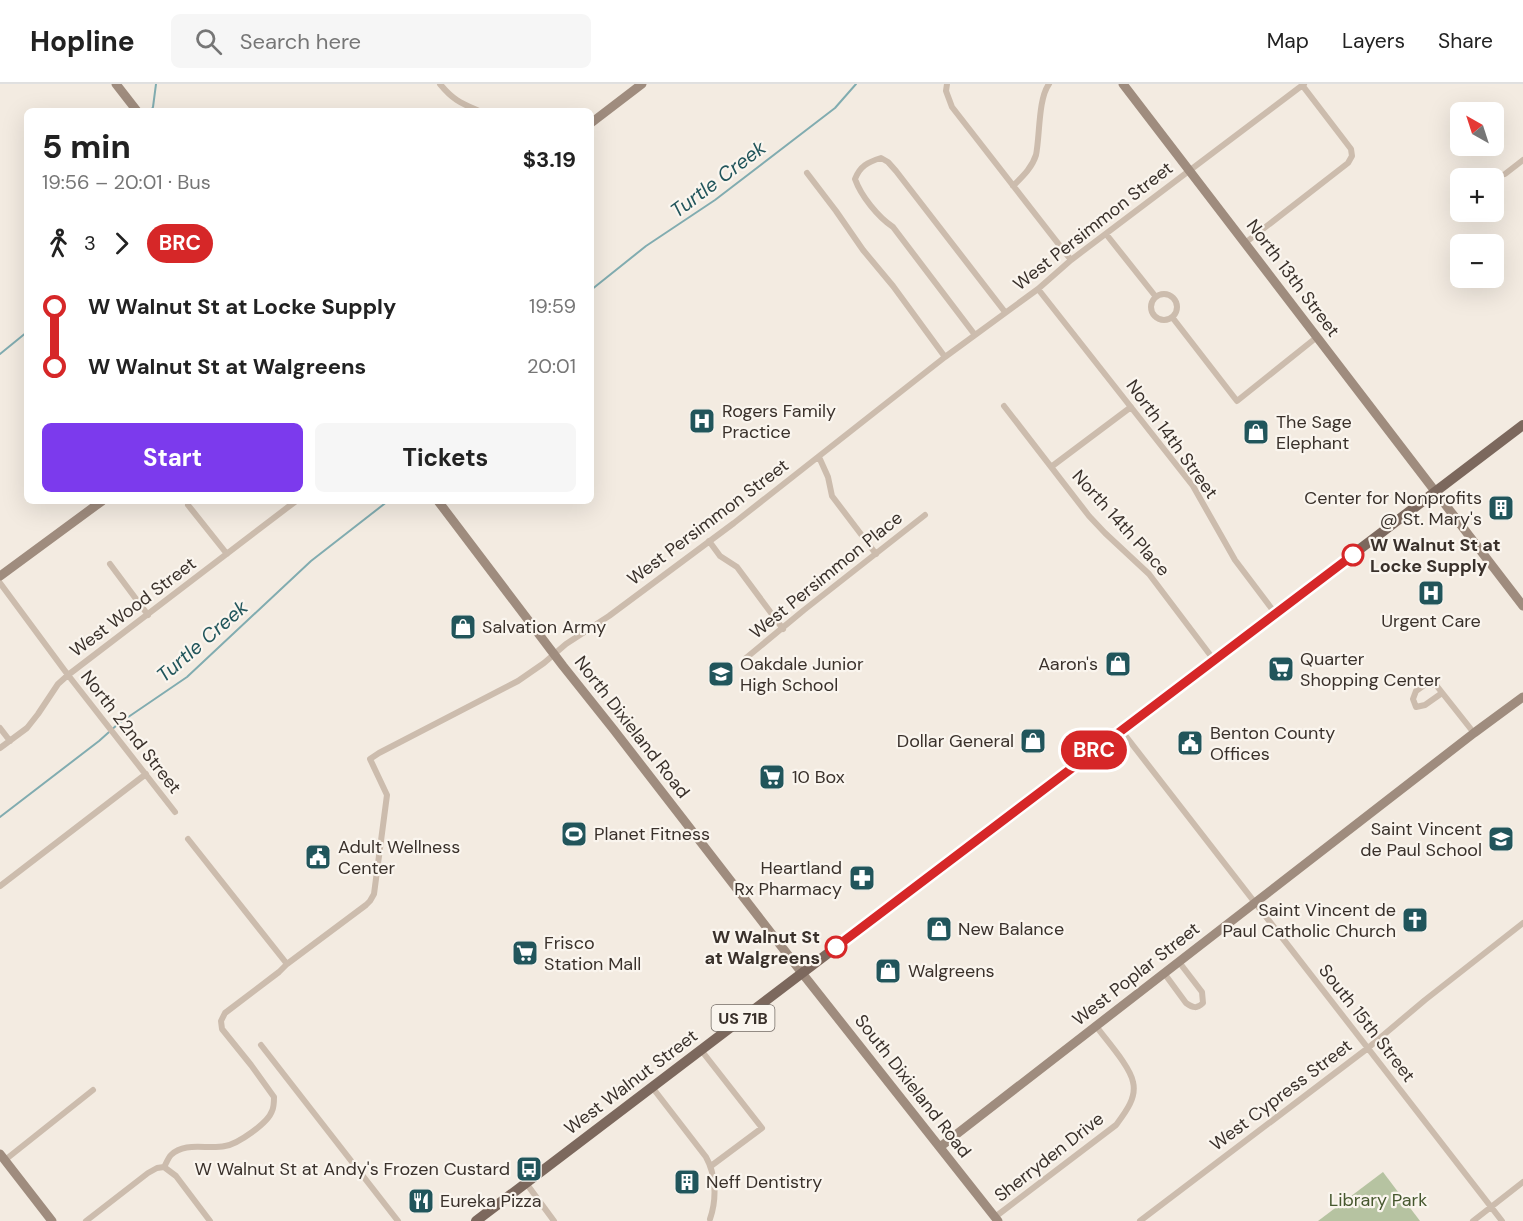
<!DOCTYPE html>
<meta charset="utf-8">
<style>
:root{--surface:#fff;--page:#f6f6f6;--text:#222;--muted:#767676;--line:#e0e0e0;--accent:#7c3aed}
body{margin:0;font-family:"DM Sans",sans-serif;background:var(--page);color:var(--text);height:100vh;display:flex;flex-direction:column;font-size:22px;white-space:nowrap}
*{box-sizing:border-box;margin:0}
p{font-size:20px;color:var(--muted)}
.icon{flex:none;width:33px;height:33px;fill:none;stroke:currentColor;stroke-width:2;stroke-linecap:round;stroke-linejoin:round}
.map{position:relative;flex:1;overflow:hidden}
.side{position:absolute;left:24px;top:24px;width:570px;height:396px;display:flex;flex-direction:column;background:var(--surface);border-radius:9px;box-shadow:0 6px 24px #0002}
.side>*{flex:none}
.badge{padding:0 12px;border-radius:20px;font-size:21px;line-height:39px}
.needle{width:39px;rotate:321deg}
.tools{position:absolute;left:1450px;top:18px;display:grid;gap:12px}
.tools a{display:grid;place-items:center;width:54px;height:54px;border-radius:9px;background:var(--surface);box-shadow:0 6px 24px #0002;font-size:30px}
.map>.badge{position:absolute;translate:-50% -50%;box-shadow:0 0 0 3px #fff}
.legs{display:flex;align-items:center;gap:9px;height:66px;padding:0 18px;font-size:20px}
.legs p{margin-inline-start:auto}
.head{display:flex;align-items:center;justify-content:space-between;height:102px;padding:0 18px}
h1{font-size:33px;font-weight:700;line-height:45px}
.cta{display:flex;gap:12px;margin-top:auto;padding:12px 18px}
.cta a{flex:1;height:69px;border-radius:9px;background:var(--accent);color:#fff;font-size:24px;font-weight:700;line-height:69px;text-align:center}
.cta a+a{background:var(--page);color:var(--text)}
ul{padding:0 18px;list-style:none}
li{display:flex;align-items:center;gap:21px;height:60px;font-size:22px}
li i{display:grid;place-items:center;width:9px;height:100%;margin:0 8px;background:currentColor}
li i::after{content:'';width:15px;height:15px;margin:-8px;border:4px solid;border-radius:50%;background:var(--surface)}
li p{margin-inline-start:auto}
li:first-child i{background:linear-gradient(#0000 50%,currentColor 0)}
li:last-child i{background:linear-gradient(currentColor 50%,#0000 0)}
header{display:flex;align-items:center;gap:36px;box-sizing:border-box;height:84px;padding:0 30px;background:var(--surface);border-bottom:2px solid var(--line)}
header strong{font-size:28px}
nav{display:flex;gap:33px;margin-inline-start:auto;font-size:21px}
.search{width:420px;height:54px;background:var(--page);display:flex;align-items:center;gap:15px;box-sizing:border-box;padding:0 21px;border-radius:9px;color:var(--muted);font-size:22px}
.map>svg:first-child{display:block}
.green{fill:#b6c3a1}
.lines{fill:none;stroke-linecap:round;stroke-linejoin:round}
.stream{stroke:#81acb0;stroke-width:2}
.street{stroke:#ccbcad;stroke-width:6}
.secondary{stroke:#9f8c7e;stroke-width:9}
.primary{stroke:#7c685d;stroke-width:10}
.line-1-casing{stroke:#fff;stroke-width:14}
.line-1{stroke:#d62728;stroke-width:9}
.stop-1-dot{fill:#fff;stroke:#d62728;stroke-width:3}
.labels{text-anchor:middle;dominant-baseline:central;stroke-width:4.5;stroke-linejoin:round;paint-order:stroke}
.shield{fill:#faf5ee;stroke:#746c66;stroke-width:1.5}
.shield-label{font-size:16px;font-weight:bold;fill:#3a312b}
.street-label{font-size:18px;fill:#3a312b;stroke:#faf5ee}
.poi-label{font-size:18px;fill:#3a312b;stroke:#faf5ee;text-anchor:start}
.stop-label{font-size:18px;font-weight:bold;fill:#3a312b;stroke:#faf5ee;text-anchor:start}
.park-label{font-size:18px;fill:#47582f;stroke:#faf5ee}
.water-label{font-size:20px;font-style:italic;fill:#21555b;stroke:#faf5ee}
</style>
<header>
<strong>Hopline</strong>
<div class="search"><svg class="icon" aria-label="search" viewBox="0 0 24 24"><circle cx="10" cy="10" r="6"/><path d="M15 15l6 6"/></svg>Search here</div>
<nav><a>Map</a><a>Layers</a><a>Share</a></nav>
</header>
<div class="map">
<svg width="1523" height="1137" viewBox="0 0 1523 1137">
<rect width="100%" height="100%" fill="#f3ebe1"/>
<path class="green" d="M1383 1088 1420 1137H1318Z"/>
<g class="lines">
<path class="stream" d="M151 27 153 23 156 0
M591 206 646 162 715 116 835 24 856 0
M0 270 27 248
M0 733 99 657 118 640 187 593 311 477 388 417"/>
<path class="street" d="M440 0C453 16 461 19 479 27
M947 0 946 7 952 23 1071 176
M807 89 836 127 863 166 893 202 945 273
M1505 90 1523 76
M1013 102C1022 93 1032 84 1036 71 1040 52 1038 15 1049 0
M1106 150 1156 213
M1245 159 1348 79 1352 72 1351 65 1302 1
M1038 205 1193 402 1235 476 1275 529
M1151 223a13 13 0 1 1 26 0a13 13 0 1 1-26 0Z
M1172 233 1237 317 1317 253
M975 251 893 143C878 133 861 112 855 95 860 82 868 78 881 74L888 78 896 87 1005 228
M1004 322 1089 432 1105 449 1149 490 1214 576
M819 373 828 393 832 412 876 470
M1051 383 1131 323
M188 421 227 470
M709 457 720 472 737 483 783 545
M110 480 148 531
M0 499 68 591 175 728
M746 574 804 526 925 431
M1442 609 1425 621 1416 623 1413 615 1416 607 1427 599 1436 601 1474 649
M0 644 10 657
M1121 646 1502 1137
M0 664 27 644 38 630 58 600 68 591 296 417
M0 802 146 690
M287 880 366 821 370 817 374 810 387 711 370 675 379 669 518 597 544 579 566 560 609 532 734 439 945 273 1038 205 1071 176 1304 0
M1164 889 1186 919C1193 924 1197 925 1203 919L1202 908 1179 878
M261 961 398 1137
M701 966 762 1044 711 1082
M652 1003 706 1073C716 1091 717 1115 710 1135
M5 1076 93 1006
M164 1083C166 1080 168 1074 171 1071 185 1057 208 1066 225 1062 238 1060 268 1039 272 1027 274 1023 274 1017 274 1013L251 981 222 945 221 937 225 929 279 888 287 880 188 755
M164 1083 176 1092 210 1137
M526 1099 554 1137
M995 1133 1116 1041C1125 1029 1137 1014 1133 998 1130 982 1106 956 1096 942
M86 1137 148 1089 157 1084 164 1083
M1140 1137 1368 964 1425 916 1523 839
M1473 1137 1523 1098"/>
<path class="secondary" d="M116 0 137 27
M1123 0 1523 522
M591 39 642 0
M438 417 563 582 614 646 802 889 998 1137
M0 492 102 417
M940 1063 1474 649 1523 613
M0 1070 52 1137"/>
<path class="primary" d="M476 1137 1523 341"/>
</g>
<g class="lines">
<g class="line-1-casing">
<path id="line-1" d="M836 863 1353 471"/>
</g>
<use href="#line-1" class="line-1"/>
</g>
<defs>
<g id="hospital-square" transform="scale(1.35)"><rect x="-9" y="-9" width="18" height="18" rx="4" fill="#21555b" stroke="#faf5ee"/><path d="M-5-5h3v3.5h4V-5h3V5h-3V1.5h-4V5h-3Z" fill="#fff"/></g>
<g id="shop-square" transform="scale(1.35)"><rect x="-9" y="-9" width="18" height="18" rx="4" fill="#21555b" stroke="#faf5ee"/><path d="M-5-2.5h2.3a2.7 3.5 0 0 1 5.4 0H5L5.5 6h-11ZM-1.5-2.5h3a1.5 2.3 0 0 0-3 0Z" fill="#fff"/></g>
<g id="building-square" transform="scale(1.35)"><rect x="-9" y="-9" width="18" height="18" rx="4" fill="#21555b" stroke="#faf5ee"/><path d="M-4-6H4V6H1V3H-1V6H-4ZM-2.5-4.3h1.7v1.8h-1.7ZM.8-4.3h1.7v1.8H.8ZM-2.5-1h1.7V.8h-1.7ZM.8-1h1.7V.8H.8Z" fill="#fff"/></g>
<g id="supermarket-square" transform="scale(1.35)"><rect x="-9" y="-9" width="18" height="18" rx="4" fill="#21555b" stroke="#faf5ee"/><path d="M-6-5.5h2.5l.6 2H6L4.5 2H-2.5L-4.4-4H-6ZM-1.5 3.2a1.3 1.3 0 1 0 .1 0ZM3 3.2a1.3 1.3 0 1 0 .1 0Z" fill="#fff"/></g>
<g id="school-square" transform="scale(1.35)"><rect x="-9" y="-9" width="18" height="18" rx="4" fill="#21555b" stroke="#faf5ee"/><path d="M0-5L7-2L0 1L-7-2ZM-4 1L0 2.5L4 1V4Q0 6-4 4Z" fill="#fff"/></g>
<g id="civic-square" transform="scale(1.35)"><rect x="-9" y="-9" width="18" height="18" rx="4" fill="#21555b" stroke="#faf5ee"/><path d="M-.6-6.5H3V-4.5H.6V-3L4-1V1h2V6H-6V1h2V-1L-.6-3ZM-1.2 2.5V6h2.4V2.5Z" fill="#fff"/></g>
<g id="stadium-square" transform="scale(1.35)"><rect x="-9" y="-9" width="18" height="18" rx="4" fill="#21555b" stroke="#faf5ee"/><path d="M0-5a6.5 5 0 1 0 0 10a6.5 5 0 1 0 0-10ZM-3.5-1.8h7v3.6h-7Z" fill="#fff"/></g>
<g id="pharmacy-square" transform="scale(1.35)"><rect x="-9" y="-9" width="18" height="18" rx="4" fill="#21555b" stroke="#faf5ee"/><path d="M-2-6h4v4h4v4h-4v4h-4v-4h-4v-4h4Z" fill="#fff"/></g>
<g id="church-square" transform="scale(1.35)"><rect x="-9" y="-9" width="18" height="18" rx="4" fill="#21555b" stroke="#faf5ee"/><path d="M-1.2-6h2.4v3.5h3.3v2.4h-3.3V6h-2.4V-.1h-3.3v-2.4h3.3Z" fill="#fff"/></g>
<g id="bus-square" transform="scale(1.35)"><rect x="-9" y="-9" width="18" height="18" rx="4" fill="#21555b" stroke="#faf5ee"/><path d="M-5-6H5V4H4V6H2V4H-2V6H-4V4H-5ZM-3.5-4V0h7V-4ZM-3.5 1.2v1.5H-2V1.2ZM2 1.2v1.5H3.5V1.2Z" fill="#fff"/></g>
<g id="restaurant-square" transform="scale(1.35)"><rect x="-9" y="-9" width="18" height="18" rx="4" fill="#21555b" stroke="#faf5ee"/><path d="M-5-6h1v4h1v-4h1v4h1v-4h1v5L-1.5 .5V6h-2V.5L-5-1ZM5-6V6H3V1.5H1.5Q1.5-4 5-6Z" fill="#fff"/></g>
</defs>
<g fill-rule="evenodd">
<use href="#hospital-square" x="702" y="337"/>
<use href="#shop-square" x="1256" y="348"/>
<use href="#building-square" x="1501" y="424"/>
<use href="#hospital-square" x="1431" y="509"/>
<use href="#shop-square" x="463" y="543"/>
<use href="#shop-square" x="1118" y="580"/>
<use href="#supermarket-square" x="1281" y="585"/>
<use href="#school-square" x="721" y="590"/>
<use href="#shop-square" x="1033" y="657"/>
<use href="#civic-square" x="1190" y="659"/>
<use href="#supermarket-square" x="772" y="693"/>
<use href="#stadium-square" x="574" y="750"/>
<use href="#school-square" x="1501" y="755"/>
<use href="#civic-square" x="318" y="773"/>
<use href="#pharmacy-square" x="862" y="794"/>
<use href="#church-square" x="1415" y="836"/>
<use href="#shop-square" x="939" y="845"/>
<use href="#supermarket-square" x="525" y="869"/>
<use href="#shop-square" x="888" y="887"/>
<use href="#bus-square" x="529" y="1085"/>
<use href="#building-square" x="687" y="1098"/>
<use href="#restaurant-square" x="421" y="1117"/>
</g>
<g class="stop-1-dot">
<circle cx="1353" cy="471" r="10"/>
<circle cx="836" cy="863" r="10"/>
</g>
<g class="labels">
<rect class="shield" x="711.5" y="921" width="63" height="26" rx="4.5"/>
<g class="shield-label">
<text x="743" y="934">US 71B</text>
</g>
<g class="street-label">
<text transform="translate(1093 142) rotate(-38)">West Persimmon Street</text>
<text transform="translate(1293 194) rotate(53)">North 13th Street</text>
<text transform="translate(1172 355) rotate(54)">North 14th Street</text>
<text transform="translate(708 438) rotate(-37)">West Persimmon Street</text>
<text transform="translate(1121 439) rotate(48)">North 14th Place</text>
<text transform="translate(826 491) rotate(-39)">West Persimmon Place</text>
<text transform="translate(133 523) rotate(-37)">West Wood Street</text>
<text transform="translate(632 643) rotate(52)">North Dixieland Road</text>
<text transform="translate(131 648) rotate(52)">North 22nd Street</text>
<text transform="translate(1136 890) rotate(-38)">West Poplar Street</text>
<text transform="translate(1367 939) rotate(52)">South 15th Street</text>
<text transform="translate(631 998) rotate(-37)">West Walnut Street</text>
<text transform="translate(913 1002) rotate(52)">South Dixieland Road</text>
<text transform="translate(1281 1011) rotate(-37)">West Cypress Street</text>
<text transform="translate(1049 1073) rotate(-38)">Sherryden Drive</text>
</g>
<g class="poi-label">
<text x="722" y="327">Rogers Family<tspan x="722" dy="21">Practice</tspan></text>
<text x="1276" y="338">The Sage<tspan x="1276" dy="21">Elephant</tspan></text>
<text x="1482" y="414" text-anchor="end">Center for Nonprofits<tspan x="1482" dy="21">@ St. Mary's</tspan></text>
<text x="1431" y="537" text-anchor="middle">Urgent Care</text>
<text x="482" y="543">Salvation Army</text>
<text x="1300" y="575">Quarter<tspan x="1300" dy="21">Shopping Center</tspan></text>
<text x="740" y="580">Oakdale Junior<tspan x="740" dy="21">High School</tspan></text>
<text x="1098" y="580" text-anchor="end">Aaron's</text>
<text x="1210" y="649">Benton County<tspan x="1210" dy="21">Offices</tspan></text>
<text x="1014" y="657" text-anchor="end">Dollar General</text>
<text x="792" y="693">10 Box</text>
<text x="1482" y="745" text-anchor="end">Saint Vincent<tspan x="1482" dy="21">de Paul School</tspan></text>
<text x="594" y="750">Planet Fitness</text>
<text x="338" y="763">Adult Wellness<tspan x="338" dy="21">Center</tspan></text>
<text x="842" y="784" text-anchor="end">Heartland<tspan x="842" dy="21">Rx Pharmacy</tspan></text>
<text x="1396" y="826" text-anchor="end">Saint Vincent de<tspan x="1396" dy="21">Paul Catholic Church</tspan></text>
<text x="958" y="845">New Balance</text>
<text x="544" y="859">Frisco<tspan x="544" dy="21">Station Mall</tspan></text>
<text x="908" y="887">Walgreens</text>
<text x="510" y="1085" text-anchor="end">W Walnut St at Andy's Frozen Custard</text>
<text x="706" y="1098">Neff Dentistry</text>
<text x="440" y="1117">Eureka Pizza</text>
</g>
<g class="stop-label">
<text x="1370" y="461">W Walnut St at<tspan x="1370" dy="21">Locke Supply</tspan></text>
<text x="820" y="853" text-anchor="end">W Walnut St<tspan x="820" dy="21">at Walgreens</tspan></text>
</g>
<g class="park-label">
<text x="1378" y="1116">Library Park</text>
</g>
<g class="water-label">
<text transform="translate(718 95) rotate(-37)">Turtle Creek</text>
<text transform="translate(202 557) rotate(-41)">Turtle Creek</text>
</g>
</g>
</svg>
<div class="tools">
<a><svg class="needle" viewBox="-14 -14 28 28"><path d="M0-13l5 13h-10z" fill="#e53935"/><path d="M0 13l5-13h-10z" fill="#767676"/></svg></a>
<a>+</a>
<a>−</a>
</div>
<b class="badge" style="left:1094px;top:666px;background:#d62728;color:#fff">BRC</b>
<section class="side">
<div class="head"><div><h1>5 min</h1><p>19:56 – 20:01 · Bus</p></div><b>$3.19</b></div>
<div class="legs"><svg class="icon" aria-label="walk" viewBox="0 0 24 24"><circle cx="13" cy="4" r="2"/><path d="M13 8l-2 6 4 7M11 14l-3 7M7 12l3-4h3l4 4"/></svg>3<svg class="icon" aria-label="forward" viewBox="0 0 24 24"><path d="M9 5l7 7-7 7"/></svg><b class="badge" style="background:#d62728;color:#fff">BRC</b></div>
<ul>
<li><i style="color:#d62728"></i><b>W Walnut St at Locke Supply</b><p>19:59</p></li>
<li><i style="color:#d62728"></i><b>W Walnut St at Walgreens</b><p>20:01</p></li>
</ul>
<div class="cta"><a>Start</a><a>Tickets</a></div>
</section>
</div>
